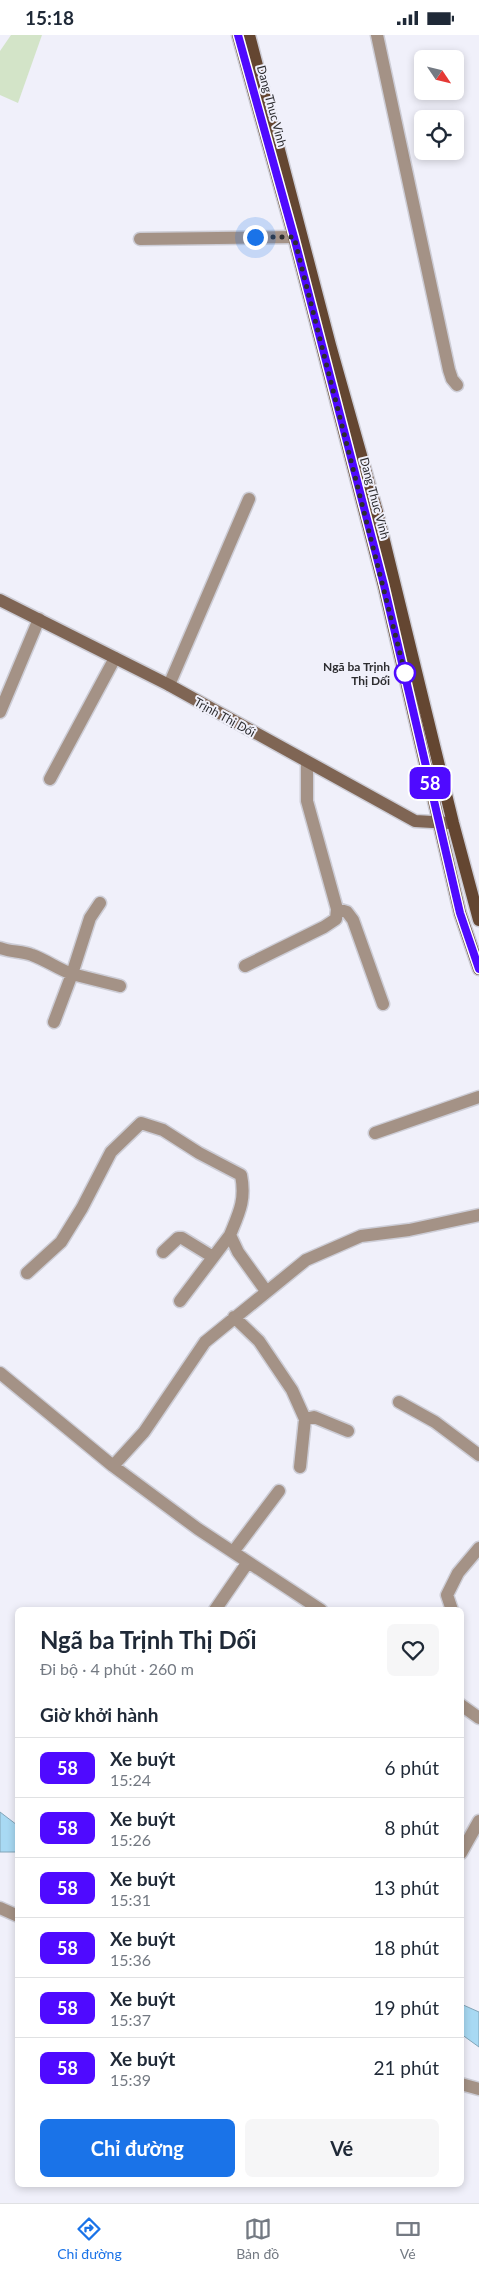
<!DOCTYPE html>
<html lang="vi">
<meta charset="utf-8">
<style>
:root{--surface:#fff;--page:#f6f6f7;--text:#1f2937;--muted:#747a83;--line:#e0e1e3;--accent:#1a73e8}
body{margin:0;font-family:Lato,sans-serif;background:var(--page);color:var(--text);height:100vh;display:flex;flex-direction:column;font-size:19px;white-space:nowrap}
*{box-sizing:border-box;margin:0}
p{font-size:16px;color:var(--muted)}
.icon{flex:none;width:28px;height:28px;fill:none;stroke:currentColor;stroke-width:2;stroke-linecap:round;stroke-linejoin:round}
.map{position:relative;flex:1;overflow:hidden}
.sheet{position:absolute;left:15px;top:1572px;width:449px;height:580px;display:flex;flex-direction:column;background:var(--surface);border-radius:8px;box-shadow:0 2px 8px #0003}
.sheet>*{flex:none}
.badge{padding:0 10px;border-radius:8px;font-size:18px;line-height:32px}
.needle{width:32px;rotate:125deg}
.fabs{position:absolute;left:414px;top:15px;display:grid;gap:10px}
.fabs a{display:grid;place-items:center;width:50px;height:50px;border-radius:8px;background:var(--surface);box-shadow:0 2px 8px #0003;font-size:25px}
.you{position:absolute;width:25px;height:25px;margin:-12px;border:4px solid #fff;border-radius:50%;background:#1a73e8;box-shadow:0 0 0 8px #1a73e833}
.map>.badge{position:absolute;translate:-50% -50%;box-shadow:0 0 0 2px #fff}
h2{padding:0 25px;font-size:19px;line-height:45px}
.round{display:grid;place-items:center;flex:none;width:52px;height:52px;border-radius:8px;background:var(--page)}
.summary{display:flex;align-items:center;justify-content:space-between;height:85px;padding:0 25px}
h1{font-size:24px;font-weight:700;line-height:38px}
.action{display:flex;gap:10px;margin-top:auto;padding:10px 25px}
.action a{flex:1;height:58px;border-radius:8px;background:var(--accent);color:#fff;font-size:20px;font-weight:700;line-height:58px;text-align:center}
.action a+a{background:var(--page);color:var(--text)}
ul{padding:0;list-style:none}
li{display:flex;align-items:center;gap:15px;height:60px;padding:0 25px;border-top:1px solid var(--line)}
li div{flex:1}
li b{display:block;font-size:19px}
li em{font-style:normal}
li .badge{min-width:55px;font-weight:700;text-align:center}
.status{display:flex;justify-content:space-between;align-items:center;height:35px;padding:0 25px;background:var(--surface);direction:ltr}
.status svg{height:14px;fill:currentColor}
.dock{display:flex;justify-content:space-around;align-items:center;height:70px;border-top:1px solid var(--line);background:var(--surface);font-size:14px;color:var(--muted)}
.dock a{display:grid;justify-items:center;gap:2px}
.dock .on{color:var(--accent)}
.map>svg:first-child{display:block}
.green{fill:#d3e4c8}
.water{fill:#a8d9f3;stroke:#83a5b8}
.lines{fill:none;stroke-linecap:round;stroke-linejoin:round}
.street-casing{stroke:#cdcdd6;stroke-width:15}
.secondary-casing{stroke:#cdcdd6;stroke-width:15}
.primary-casing{stroke:#cdcdd6;stroke-width:15}
.street{stroke:#a49286;stroke-width:12}
.secondary{stroke:#7f6554;stroke-width:12}
.primary{stroke:#644631;stroke-width:12}
.line-casing{stroke:#fff;stroke-width:11}
.line{stroke:#4f0aff;stroke-width:8}
.walk{stroke:#2d2d30;stroke-width:5;stroke-dasharray:0 9}
.stop-dot{fill:#fff;stroke:#4f0aff;stroke-width:2.5}
.labels{text-anchor:middle;dominant-baseline:central;stroke-width:4;stroke-linejoin:round;paint-order:stroke}
.street-label{font-size:12px;fill:#2d2d30;stroke:#f0f0fa}
.stop-label{font-size:12px;font-weight:bold;fill:#2d2d30;stroke:#f0f0fa;text-anchor:end}
</style>
<div class="status"><b>15:18</b><svg viewBox="0 0 49 12"><path d="M0 12V9h3v3zM5 12V6h3v6zM10 12V3h3v9zM15 12V0h3v12zM26 1h20v11H26zM47 4h2v5h-2z"/></svg></div>
<div class="map">
<svg width="479" height="2168" viewBox="0 0 479 2168">
<rect width="100%" height="100%" fill="#f0f0fa"/>
<path class="green" d="M11 0H42L18 68 0 60V16Z"/>
<path class="water" d="M0 1777 17 1790V1817H0Z
M461 1969 479 1977V2012L461 1999Z"/>
<g class="lines">
<g class="street-casing">
<path id="street" d="M377 0 449 335 452 344 457 350
M140 204 294 202
M169 650 249 464
M0 677 39 584
M50 744 115 623
M337 874 347 877 353 885 383 969
M0 913C10 917 22 916 32 920 46 925 58 934 72 939L90 883 100 868
M245 931 324 892 336 884 337 874 307 766V727
M54 987 72 939 120 951
M375 1098 479 1062
M163 1217 178 1203H182L213 1222
M27 1238 61 1207 82 1173 111 1117 141 1088 163 1095 199 1118 241 1140C246 1165 239 1178 230 1200L238 1217 266 1256
M180 1266 230 1200
M234 1282 259 1306 292 1355 305 1384 314 1382 348 1396
M0 1338 113 1431 198 1494 321 1575
M399 1367 435 1387 479 1420
M113 1431 144 1397 205 1307 306 1225 361 1201 409 1195 479 1180
M300 1432 305 1384
M233 1517 279 1456
M215 1575 248 1527
M452 1575 447 1560 458 1538 479 1513
M461 1670 479 1683
M461 1818 479 1786
M0 1873 18 1881
M461 2049 479 2054"/>
</g>
<g class="secondary-casing">
<path id="secondary" d="M0 565 169 650 415 786 450 788"/>
</g>
<g class="primary-casing">
<path id="primary" d="M238 0 294 202 384 551 460 878 479 934
M249 0 330 310 377 477 453 788 479 885"/>
</g>
<use href="#street" class="street"/>
<use href="#secondary" class="secondary"/>
<use href="#primary" class="primary"/>
</g>
<g class="lines">
<g class="line-casing">
<path id="line" d="M238 0 294 202 384 550 460 878 479 934"/>
</g>
<use href="#line" class="line"/>
<path class="walk" d="M255 202H294L405 638"/>
</g>
<circle class="stop-dot" cx="405" cy="638" r="10"/>
<g class="labels">
<g class="street-label">
<text transform="translate(272 71) rotate(75)">Dang Thuc Vinh</text>
<text transform="translate(375 463) rotate(75)">Dang Thuc Vinh</text>
<text transform="translate(225 682) rotate(29)">Trịnh Thị Dối</text>
</g>
<g class="stop-label">
<text x="390" y="631">Ngã ba Trịnh<tspan x="390" dy="14">Thị Dối</tspan></text>
</g>
</g>
</svg>
<div class="fabs">
<a><svg class="needle" viewBox="-14 -14 28 28"><path d="M0-13l5 13h-10z" fill="#e53935"/><path d="M0 13l5-13h-10z" fill="#747a83"/></svg></a>
<a><svg class="icon" aria-label="locate" viewBox="0 0 24 24"><circle cx="12" cy="12" r="6"/><path d="M12 2v4M12 18v4M2 12h4M18 12h4"/></svg></a>
</div>
<div class="you" style="left:255px;top:202px"></div>
<b class="badge" style="left:430px;top:748px;background:#4f0aff;color:#fff">58</b>
<section class="sheet">
<div class="summary"><div><h1>Ngã ba Trịnh Thị Dối</h1><p>Đi bộ · 4 phút · 260 m</p></div><a class="round"><svg class="icon" aria-label="heart" viewBox="0 0 24 24"><path d="M12 20l-8-8c-3-5 5-10 8-4 3-6 11-1 8 4z"/></svg></a></div>
<h2>Giờ khởi hành</h2>
<ul>
<li><span class="badge" style="background:#4f0aff;color:#fff">58</span><div><b>Xe buýt</b><p>15:24</p></div><em>6 phút</em></li>
<li><span class="badge" style="background:#4f0aff;color:#fff">58</span><div><b>Xe buýt</b><p>15:26</p></div><em>8 phút</em></li>
<li><span class="badge" style="background:#4f0aff;color:#fff">58</span><div><b>Xe buýt</b><p>15:31</p></div><em>13 phút</em></li>
<li><span class="badge" style="background:#4f0aff;color:#fff">58</span><div><b>Xe buýt</b><p>15:36</p></div><em>18 phút</em></li>
<li><span class="badge" style="background:#4f0aff;color:#fff">58</span><div><b>Xe buýt</b><p>15:37</p></div><em>19 phút</em></li>
<li><span class="badge" style="background:#4f0aff;color:#fff">58</span><div><b>Xe buýt</b><p>15:39</p></div><em>21 phút</em></li>
</ul>
<div class="action"><a>Chỉ đường</a><a>Vé</a></div>
</section>
</div>
<nav class="dock">
<a class="on"><svg class="icon" aria-label="directions" viewBox="0 0 24 24"><path d="M12 3l9 9-9 9-9-9zM9 14v-3h6M13 9l2 2-2 2"/></svg>Chỉ đường</a>
<a><svg class="icon" aria-label="map" viewBox="0 0 24 24"><path d="M3 6l6-2 6 2 6-2v14l-6 2-6-2-6 2zM9 4v14M15 6v14"/></svg>Bản đồ</a>
<a><svg class="icon" aria-label="tickets" viewBox="0 0 24 24"><path d="M3 7h18v10H3zM15 7v10"/></svg>Vé</a>
</nav>
